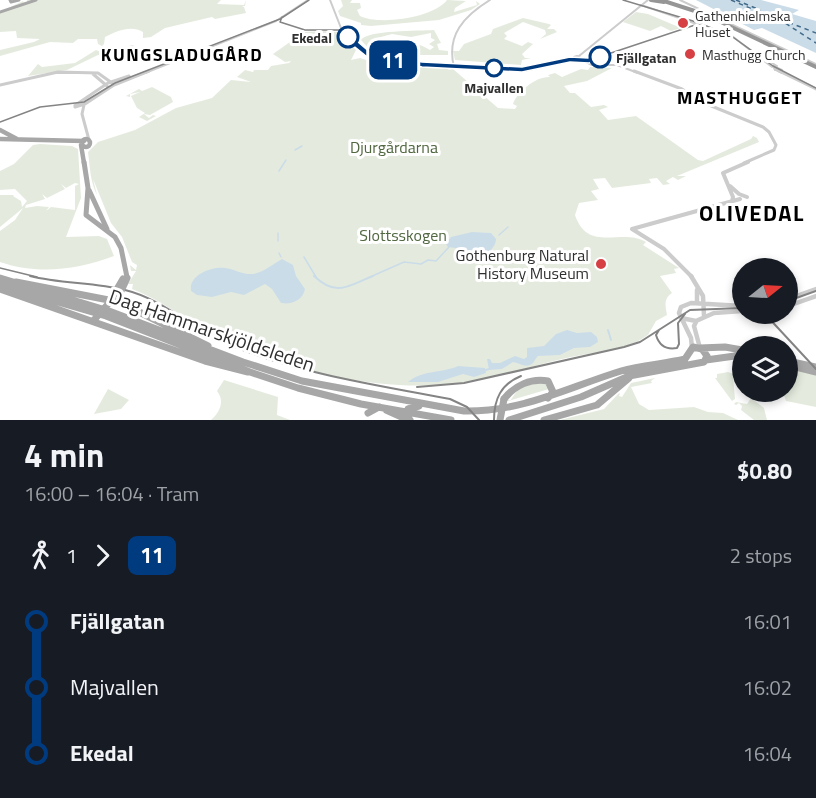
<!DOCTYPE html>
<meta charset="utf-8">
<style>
:root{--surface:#171b24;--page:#20242c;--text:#f1f3f6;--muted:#9ea1a6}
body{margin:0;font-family:"Titillium Web",sans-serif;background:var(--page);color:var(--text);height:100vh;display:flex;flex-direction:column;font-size:22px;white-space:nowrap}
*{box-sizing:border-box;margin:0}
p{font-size:20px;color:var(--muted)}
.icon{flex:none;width:33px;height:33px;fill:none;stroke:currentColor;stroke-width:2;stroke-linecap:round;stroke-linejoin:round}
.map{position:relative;height:420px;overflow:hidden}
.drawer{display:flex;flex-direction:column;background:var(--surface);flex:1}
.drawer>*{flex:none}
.badge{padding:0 12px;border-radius:9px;font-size:21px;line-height:39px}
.needle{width:39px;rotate:72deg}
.buttons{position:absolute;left:732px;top:258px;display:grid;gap:12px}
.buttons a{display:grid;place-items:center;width:66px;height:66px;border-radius:50%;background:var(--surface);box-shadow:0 3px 9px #0003;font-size:30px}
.map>.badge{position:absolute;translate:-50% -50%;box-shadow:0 0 0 3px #fff}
.legs{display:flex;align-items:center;gap:9px;height:66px;padding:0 24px;font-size:20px}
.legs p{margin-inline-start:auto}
.head{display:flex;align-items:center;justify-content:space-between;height:102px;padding:0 24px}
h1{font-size:33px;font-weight:700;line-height:45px}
ul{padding:0 24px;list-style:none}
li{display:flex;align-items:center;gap:21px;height:66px;font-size:22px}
li i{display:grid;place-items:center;width:9px;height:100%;margin:0 8px;background:currentColor}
li i::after{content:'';width:15px;height:15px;margin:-8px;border:4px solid;border-radius:50%;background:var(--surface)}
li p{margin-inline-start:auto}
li:first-child i{background:linear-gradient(#0000 50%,currentColor 0)}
li:last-child i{background:linear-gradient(currentColor 50%,#0000 0)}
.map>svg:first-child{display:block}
.green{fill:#e4ebde;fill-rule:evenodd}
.water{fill:#cbdce9}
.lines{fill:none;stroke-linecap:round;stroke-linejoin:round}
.stream-far1{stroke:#cbdce9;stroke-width:1.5}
.stream{stroke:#cbdce9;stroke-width:2}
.ferry{stroke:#436b8a;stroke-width:1.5;stroke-dasharray:4.5 4;stroke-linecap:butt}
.minor-far3{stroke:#ccc;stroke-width:2}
.minor-far2{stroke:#ccc;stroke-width:3}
.minor-far1{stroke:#ccc;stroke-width:4}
.minor{stroke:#ccc;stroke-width:4.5}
.major-far3{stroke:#a7a7a7;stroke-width:3}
.major-far2{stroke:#a7a7a7;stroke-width:4.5}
.major-far1{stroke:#a7a7a7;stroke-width:5}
.major{stroke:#a7a7a7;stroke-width:7}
.highway{stroke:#969696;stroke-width:4}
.tram-far1{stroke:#848484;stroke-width:1.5}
.tram{stroke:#848484;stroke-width:2}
.major-bridge{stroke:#a7a7a7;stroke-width:7}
.line-1{fill:#003b80;stroke:#fff;stroke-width:1.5}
.poi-dot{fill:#d64044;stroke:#fff;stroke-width:2}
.stop-1-dot{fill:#fff;stroke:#003b80;stroke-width:3}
.labels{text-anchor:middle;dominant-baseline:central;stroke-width:6;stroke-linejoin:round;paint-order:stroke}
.far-poi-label{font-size:14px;fill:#2f2f2f;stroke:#fff;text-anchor:start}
.far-stop-label{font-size:14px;font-weight:bold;fill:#2f2f2f;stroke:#fff;text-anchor:end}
.park-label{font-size:16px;fill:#506740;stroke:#fff}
.poi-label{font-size:16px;fill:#2f2f2f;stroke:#fff;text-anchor:end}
.far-district-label{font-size:18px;font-weight:bold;letter-spacing:1.5px;fill:#000;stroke:#fff}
.near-street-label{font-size:20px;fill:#2f2f2f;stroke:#fff}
.district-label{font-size:22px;font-weight:bold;letter-spacing:1.5px;fill:#000;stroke:#fff}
</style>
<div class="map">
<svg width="816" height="420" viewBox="0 0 816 420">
<rect width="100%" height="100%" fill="#fff"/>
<path class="green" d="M27 0H221L217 4 244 5 246 0 245 6H242L244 7 246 13 215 19 212 17 165 28 151 37 143 38V32C131 25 117 31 105 37L104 44 102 46 98 44 97 39H78L73 43 50 42 0 56V50L34 42 40 39 17 38 16 31 0 32V12L23 1 24 3 27 2Z
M341 0H352L350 3H360L361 8 357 10 360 16C380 26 435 17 447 0L466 1 455 8 454 12 477 5 476 1 480 4 471 10 439 20 371 26 361 25V23L340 16 338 11 343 6Z
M636 12 648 14 681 28 671 31 661 26 650 31 623 22Z
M523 18 549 24 551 25 547 29H554L557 32 540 39 546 34 545 30 523 22 504 33 507 36 504 39 522 46 528 42 533 44 522 54 525 58H531L522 60 521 65 455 60 453 51H459L464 44 491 34 493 29Z
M434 30 441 43 437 44 439 50 448 51V55H415L400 52 396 58 371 51 361 40C367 30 419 31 434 30ZM431 33V38L435 40 429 44 434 47 430 50C413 39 392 40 373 43L370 40 392 34 411 37Z
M325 31 338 32 356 50 351 60 360 58 376 63 385 60 431 68H450L448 70 453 69 498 108 515 109 517 106 513 104C517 92 536 76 550 77L548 75 555 73 562 77 581 69 588 70 590 67 612 68 587 81 564 86 570 93H575L591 107 604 105 608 107 599 110 608 120 636 116 698 160 703 161 751 139 753 136 757 138 759 142 677 176H686L678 180 673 177 666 181 670 184 663 185 657 178 649 179 651 183 612 188 605 178 593 179 599 189 591 191 598 200 579 203 575 215C588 254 623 227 646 242L643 245 679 268 674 269 676 273 660 276 672 293C664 298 665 305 667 315L656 321 648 335 637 342C614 352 586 353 562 359 528 367 494 379 460 383 392 392 308 376 243 350 203 334 171 304 132 289L133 284H128L136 271H131L130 265 136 270 137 265 132 262 122 237 111 223 93 179 97 195C90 181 90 167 88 152L98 142 135 130 176 108 212 98 231 80 251 82 237 77 245 70 253 72 254 70H268L271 66 289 63 291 61 285 62 273 54 304 32Z
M133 45 136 49H142L117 54 98 55 67 70 28 76 38 64 42 67 75 63 96 50 101 52 124 51 116 49Z
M152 87 171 97 173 102 150 115 144 114 149 118 153 115 156 116 147 121 139 117 145 113 137 108 131 96 140 92 130 94V97L126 96 139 89 142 91Z
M40 144 72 146 78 149 81 198 66 237 99 236 107 239 114 256C76 270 38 275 0 262V231L15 220 23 208 0 227V195H14L13 196 21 201 22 207 27 201 15 189 0 190V171L14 164 33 145ZM75 183 79 184 75 186V210L51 207 46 211 49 207 37 206 25 208 26 205 45 199 42 194 47 198 65 189 61 184 66 188Z
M788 368 816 375V407L786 401 783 392H788Z
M728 372 742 377V380L733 378 735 399 732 401 715 378H717V374Z
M655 378 651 381 652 383 631 387 639 404 649 410 694 407 708 412 723 413 738 420H560L604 409 618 394 620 393 619 396 622 397 631 383Z
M224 380 278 397 277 415 290 420H211C220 412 225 401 217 391Z
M540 382H545L549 389 505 402 507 398 510 401 519 388Z
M108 389 129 400 121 409 94 414Z
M751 398 764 408 767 420H754L741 410 742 406 739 403 736 405 734 404 736 402 747 404Z"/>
<path class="water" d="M696 0H761L799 10 792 14 816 21V53L762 28 754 30Z
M472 232 491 233 496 239C496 247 488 254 481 256L463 249 448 247 446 244 451 237Z
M282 259 293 265 296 276 305 289C303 300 292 305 281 303L272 289 265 284 244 295 231 292 212 297 197 295 191 291C188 275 212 266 225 268 234 269 243 275 253 274 264 272 273 264 282 259Z
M567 330 577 333 591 332 597 337 598 342 590 347 574 348 560 355 538 356C536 358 535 360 533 363 527 369 519 363 513 362L502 369 489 370 487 359H490L492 363H500L515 356 524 359 527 357V348L544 346 556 334Z
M458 366 485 368 486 373 474 377 463 374 438 382H408C421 370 443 373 458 366Z"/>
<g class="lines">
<path class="stream-far1" d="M295 150 302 146
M279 171 286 160
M278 233V241
M499 235 508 227
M279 253 281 257
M304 257 316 277
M370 277 404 262 421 264 428 260 436 261 449 247"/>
<path class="stream" d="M314 276C337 298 349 285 373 276
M608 330 611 340
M486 370 489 369"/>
<path class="ferry" d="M731 0 785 23 816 43
M736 0 760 10
M757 10 816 33"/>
<path class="minor-far3" d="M330 0 341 28
M680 0 816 64
M641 5 732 36 772 67
M342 30 352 39
M339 31 366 54 418 64 524 71 575 60
M577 56 585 60H575L574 57Z
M579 56 648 0
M767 60 777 66
M584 61 592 65H617L638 73
M773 66 782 70H775Z
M454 67C446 35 464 16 490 0
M776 70 782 73
M55 73H88
M145 73 276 21 308 0"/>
<path class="minor-far2" d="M634 71 682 89 704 103 763 127 769 132 776 145 774 150 744 163
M779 71 816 89
M93 74 107 86
M0 85 58 72 98 73 112 83
M80 102 108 83 129 76
M80 102 85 104 75 107V105Z
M85 104 114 85 149 71
M84 105 82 114 89 140"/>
<path class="minor-far1" d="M730 186 739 194 747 197
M732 201 733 197 723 173 748 162
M692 277 664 249 632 229 740 199"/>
<path class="minor" d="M691 276 703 296 704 316
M697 290V303
M788 299 816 289
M788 306 816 296
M681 318 696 321 714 313 742 311
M696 322 694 326 700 348
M692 348 691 338 679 313 681 307 691 303 742 306"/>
<path class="major-far3" d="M10 0 11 2 19 0
M0 12 36 0"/>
<path class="major-far2" d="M0 130 17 139
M0 139 84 141
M82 143a4 4 0 1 1 8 0a4 4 0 1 1-8 0Z
M81 145 84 163"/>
<path class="major-far1" d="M84 162 88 188 86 215 115 237 121 248 127 277
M89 190 107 229"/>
<path class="major" d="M0 278 109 311 243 362 302 381 464 411C523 412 566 388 621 371 642 365 664 364 685 359L693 347 702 349 707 356 704 362 629 376 581 397 509 420
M16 282 119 302 208 346
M0 285 106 316 250 372 298 388 361 404 451 420
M0 289 205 361 248 372
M700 348 725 347 742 350
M706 360 742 355
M788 361 816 367
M788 365 816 372
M504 399C515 385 531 378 548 381L553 392 548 398
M386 410 408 420
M368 413 379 407
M410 420 406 415 408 409 419 406
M544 420 597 405 629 378"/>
<path class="highway" d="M651 0 664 2
M661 0 704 14 816 67"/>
<path class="tram-far1" d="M623 0 693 21 730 35 773 66 816 88
M282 17 280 22 305 30H340L364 52 376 56 422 64 520 70 570 59 590 60 695 25 707 26
M0 122 40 107 84 102 115 83 280 19 309 0
M0 268 37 277"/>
<path class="tram" d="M30 276C61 284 94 282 125 290 163 299 194 330 230 345 301 374 375 385 450 399L467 407 479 420
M788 301 816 291
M765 314 816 369
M659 330 656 335C659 345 666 350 677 348L679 344 678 323 685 314
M417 387 464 383 624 347 640 342 690 310 742 308
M494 420C494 399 501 384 521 376"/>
<path class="major-bridge" d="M121 291 127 278
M113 296 123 279
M94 320 109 303
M500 420 504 399"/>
</g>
<path class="line-1" d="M345 36H351L371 53 422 62 522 67 570 57 588 58 600 54 604 57 589 63 570 62 522 72 422 67 366 56 345 39Z"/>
<g class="poi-dot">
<circle cx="683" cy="23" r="6"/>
<circle cx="690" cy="54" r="6"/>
<circle cx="601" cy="264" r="6"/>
</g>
<g class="stop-1-dot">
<circle cx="348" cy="37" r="10"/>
<circle cx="600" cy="57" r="10"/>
<circle cx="494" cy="68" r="8"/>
</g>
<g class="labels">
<g class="far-poi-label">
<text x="695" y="15">Gathenhielmska<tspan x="695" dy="16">Huset</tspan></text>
<text x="702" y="54">Masthugg Church</text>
</g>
<g class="far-stop-label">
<text x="332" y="37">Ekedal</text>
<text x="616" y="57" text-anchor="start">Fjällgatan</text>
<text x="494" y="87" text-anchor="middle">Majvallen</text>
</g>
<g class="park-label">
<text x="394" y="147">Djurgårdarna</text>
<text x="403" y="235">Slottsskogen</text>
</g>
<g class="poi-label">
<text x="589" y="255">Gothenburg Natural<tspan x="589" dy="18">History Museum</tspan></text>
</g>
<g class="far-district-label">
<text x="182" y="54">KUNGSLADUGÅRD</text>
<text x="740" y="97">MASTHUGGET</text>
</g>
<g class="near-street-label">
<text transform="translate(212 330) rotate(19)">Dag Hammarskjöldsleden</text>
</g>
<g class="district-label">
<text x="752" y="213">OLIVEDAL</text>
</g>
</g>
</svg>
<div class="buttons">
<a><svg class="needle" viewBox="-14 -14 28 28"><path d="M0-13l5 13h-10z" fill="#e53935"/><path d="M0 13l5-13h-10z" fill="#9ea1a6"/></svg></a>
<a><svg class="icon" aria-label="layers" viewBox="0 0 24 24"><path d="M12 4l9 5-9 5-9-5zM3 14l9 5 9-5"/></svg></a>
</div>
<b class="badge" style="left:393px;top:60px;background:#003b80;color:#fff">11</b>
</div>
<section class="drawer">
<div class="head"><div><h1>4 min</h1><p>16:00 – 16:04 · Tram</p></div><b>$0.80</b></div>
<div class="legs"><svg class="icon" aria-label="walk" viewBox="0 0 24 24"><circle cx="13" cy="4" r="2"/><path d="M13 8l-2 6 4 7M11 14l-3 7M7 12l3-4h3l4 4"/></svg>1<svg class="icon" aria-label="forward" viewBox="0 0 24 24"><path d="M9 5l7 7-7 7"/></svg><b class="badge" style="background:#003b80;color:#fff">11</b><p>2 stops</p></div>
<ul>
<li><i style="color:#003b80"></i><b>Fjällgatan</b><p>16:01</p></li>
<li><i style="color:#003b80"></i><span>Majvallen</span><p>16:02</p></li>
<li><i style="color:#003b80"></i><b>Ekedal</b><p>16:04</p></li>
</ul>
</section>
